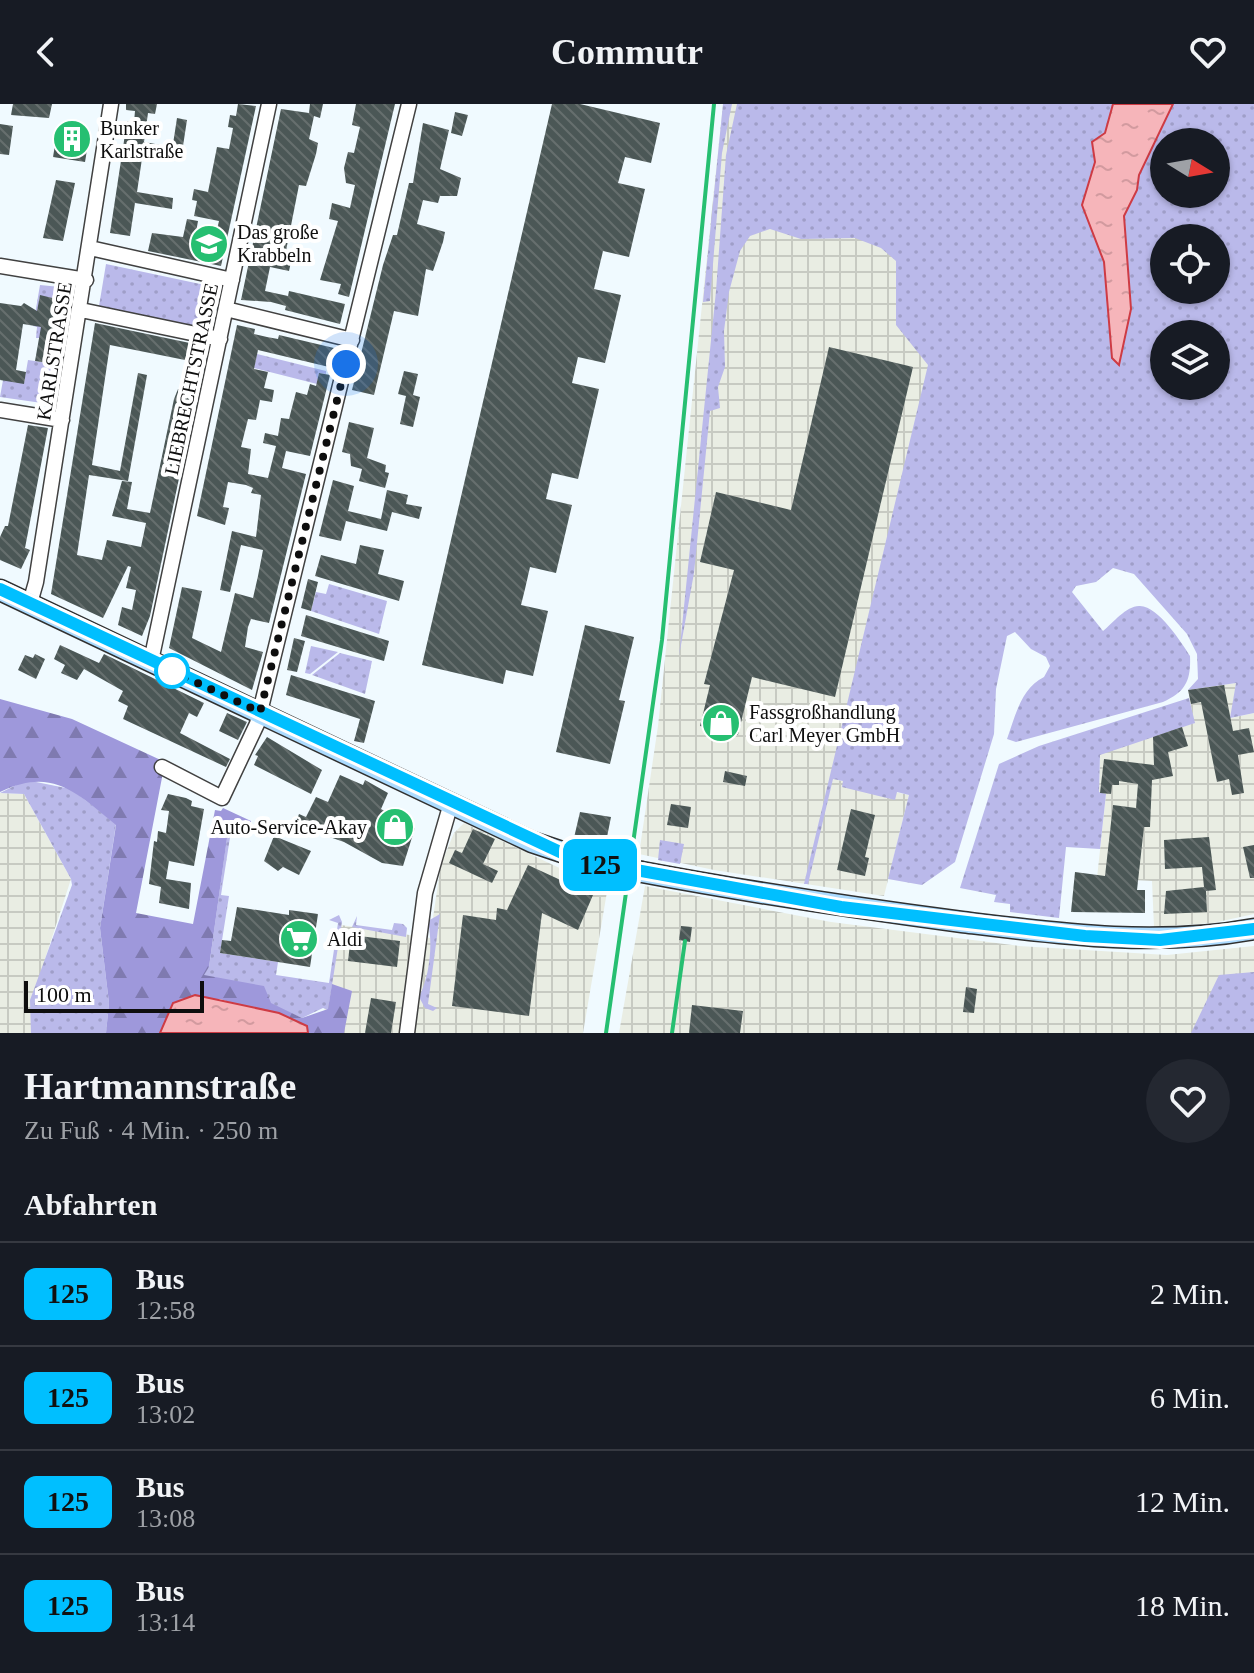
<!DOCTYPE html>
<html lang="de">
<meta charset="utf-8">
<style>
:root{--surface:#171b24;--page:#242831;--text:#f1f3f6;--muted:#9ea1a6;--line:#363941}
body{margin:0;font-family:Georgia,serif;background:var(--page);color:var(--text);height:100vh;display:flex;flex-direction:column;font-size:30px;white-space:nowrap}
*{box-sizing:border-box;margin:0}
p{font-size:26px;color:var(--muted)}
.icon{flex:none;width:44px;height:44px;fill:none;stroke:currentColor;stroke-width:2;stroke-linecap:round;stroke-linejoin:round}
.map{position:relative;height:929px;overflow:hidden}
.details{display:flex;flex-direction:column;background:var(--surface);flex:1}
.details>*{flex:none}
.badge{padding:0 16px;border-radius:12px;font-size:28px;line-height:52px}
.needle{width:52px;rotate:101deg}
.controls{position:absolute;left:1150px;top:24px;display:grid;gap:16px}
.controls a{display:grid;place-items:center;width:80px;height:80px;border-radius:50%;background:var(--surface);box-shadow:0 2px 6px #0004;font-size:40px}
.scale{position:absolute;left:24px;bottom:20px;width:180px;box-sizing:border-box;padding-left:8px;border:4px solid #0e0e0e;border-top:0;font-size:22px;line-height:28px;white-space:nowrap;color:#0e0e0e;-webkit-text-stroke:6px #fff;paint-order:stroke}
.you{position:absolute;width:40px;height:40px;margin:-20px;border:6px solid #fff;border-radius:50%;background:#1a73e8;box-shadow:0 0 0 12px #1a73e833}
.map>.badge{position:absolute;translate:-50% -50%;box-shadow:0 0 0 4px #fff}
h2{padding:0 24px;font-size:30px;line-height:72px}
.round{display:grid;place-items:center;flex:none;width:84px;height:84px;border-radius:42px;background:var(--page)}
.overview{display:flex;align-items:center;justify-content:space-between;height:136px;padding:0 24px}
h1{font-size:38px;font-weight:700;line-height:60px}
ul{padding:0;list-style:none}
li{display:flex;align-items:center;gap:24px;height:104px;padding:0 24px;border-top:2px solid var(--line)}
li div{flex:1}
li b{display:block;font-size:30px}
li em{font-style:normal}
li .badge{min-width:88px;font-weight:700;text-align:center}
header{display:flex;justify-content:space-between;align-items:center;height:104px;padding:0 24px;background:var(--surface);font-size:36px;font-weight:700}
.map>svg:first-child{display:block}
.industrial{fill:url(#industrial-grid)}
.green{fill:url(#green-dots);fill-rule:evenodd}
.forest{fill:url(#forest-firs)}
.water{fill:url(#water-ripples);stroke:#ce3b44;stroke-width:2}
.building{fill:url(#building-back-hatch)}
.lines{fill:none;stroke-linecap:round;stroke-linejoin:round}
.street-casing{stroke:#414141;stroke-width:17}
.secondary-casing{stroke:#303030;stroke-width:23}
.street{stroke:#fff;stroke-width:14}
.secondary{stroke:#abdbff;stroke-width:20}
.rail{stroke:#26bf71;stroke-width:4}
.secondary-bridge-casing{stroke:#303030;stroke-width:23;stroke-linecap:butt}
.secondary-bridge{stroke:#abdbff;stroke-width:20}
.line-casing{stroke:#fff;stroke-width:18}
.line{stroke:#00bfff;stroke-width:12}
.walk{stroke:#0e0e0e;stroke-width:8;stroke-dasharray:0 14.4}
.stop-dot{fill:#fff;stroke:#00bfff;stroke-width:4}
.labels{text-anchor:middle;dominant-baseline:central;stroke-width:8;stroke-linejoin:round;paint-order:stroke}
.poi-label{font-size:20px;fill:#0e0e0e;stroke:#fff;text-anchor:start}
.street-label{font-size:20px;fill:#0e0e0e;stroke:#fff}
</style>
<header><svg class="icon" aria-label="back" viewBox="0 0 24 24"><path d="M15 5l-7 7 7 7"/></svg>Commutr<svg class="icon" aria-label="heart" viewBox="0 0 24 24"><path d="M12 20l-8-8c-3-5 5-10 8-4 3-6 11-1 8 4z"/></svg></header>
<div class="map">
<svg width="1254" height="929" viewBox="0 0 1254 929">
<defs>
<pattern id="industrial-grid" width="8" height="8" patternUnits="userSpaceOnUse" patternTransform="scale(2)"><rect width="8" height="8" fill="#e9ede3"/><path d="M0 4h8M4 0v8" fill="none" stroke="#c7cac2"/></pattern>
<pattern id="green-dots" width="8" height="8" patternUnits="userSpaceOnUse" patternTransform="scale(2)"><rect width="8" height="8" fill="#bab9ea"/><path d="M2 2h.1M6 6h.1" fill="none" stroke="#9f9ec8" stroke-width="1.8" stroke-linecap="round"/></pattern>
<pattern id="forest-firs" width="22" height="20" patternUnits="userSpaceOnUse" patternTransform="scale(2)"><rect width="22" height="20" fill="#9e98db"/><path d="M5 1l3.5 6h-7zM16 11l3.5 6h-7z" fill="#7f7ab0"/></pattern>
<pattern id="water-ripples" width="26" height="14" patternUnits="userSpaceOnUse" patternTransform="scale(2)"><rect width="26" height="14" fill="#f6b5ba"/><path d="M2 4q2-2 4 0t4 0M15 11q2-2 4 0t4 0" fill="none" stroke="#d29a9f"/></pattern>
<pattern id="building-back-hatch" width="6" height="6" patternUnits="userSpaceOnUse" patternTransform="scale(2)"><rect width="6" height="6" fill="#4b5756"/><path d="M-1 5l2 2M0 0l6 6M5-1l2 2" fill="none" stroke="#666f6e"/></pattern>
</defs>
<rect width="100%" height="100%" fill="#f0faff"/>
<path class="industrial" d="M723 0H765L955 147 833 675 909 691 884 792 714 766 639 750 658 622Z
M1236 579 1231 614 1254 609V810L1213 819 1154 823 1152 777 1097 774 1106 690 1099 688 1100 650 1194 619 1188 586Z
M0 689 24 690 71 775 45 855 33 929H0Z
M464 719 566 767 609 776 583 929H320L341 821 430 834 441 760 454 729Z
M645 782 831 818 1019 842 1167 851 1254 842V929H619Z"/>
<path class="green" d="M723 0H732L722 49 710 197 703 198Z
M737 0H1113L1105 30 1092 38 1095 58 1082 101 1104 158 1119 260 1131 205 1124 112 1137 86 1139 71 1173 0H1254V609L1230 614 1236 579 1188 586 1198 575 1197 550 1187 530 1134 470 1113 464 1096 478 1076 482 1072 488 1103 527C1113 519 1127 501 1140 502 1159 503 1181 538 1190 552 1191 576 1186 588 1163 598L1016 638 1007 635C1015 613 1021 584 1044 573L1050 562 1046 553 1031 545 1015 528 1007 532 996 585 994 630 955 758 922 781 888 775 909 691 897 688 895 696 842 683 843 677 833 675 808 780H804L928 261 896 221V157L881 144 855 134 801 135 770 125 750 132 740 147 729 188 724 227 725 263 718 283 720 304 710 307 694 469 679 552 716 187 726 51ZM1164 38H1216V90H1164ZM1164 134H1216V186H1164ZM1164 230H1216V282H1164Z
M106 160 219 184 211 221 205 225 99 202Z
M40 181 70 184 73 189 70 209 63 208 65 197 40 192 35 220 42 222 40 234H36L37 223 33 222Z
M63 211 70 212 56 301 0 293 3 276 24 279 28 256 55 260Z
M257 250 326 267V270L319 269 317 280 254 264Z
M329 480 387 497 379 530 311 507 316 488 326 490Z
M311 542 338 548 310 570 305 569Z
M340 549 372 557 365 590 312 571Z
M1189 594 1195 619 1100 651 1099 688 1106 690 1100 745 1066 743 1059 814 1010 808V800L994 798 996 791 960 784 999 660 1039 642Z
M26 676 71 685 116 720 100 824 109 899 106 929H31L30 896 72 781 71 775 24 690 0 689Z
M228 726 231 727 221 791 229 792 220 849 278 858 276 871 329 879 338 819 329 816 339 811 342 818 328 906 323 904 302 914 203 871 209 863Z
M660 736 684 740 680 760 658 756Z
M440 810 428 900 437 904 433 907 425 904 419 893C430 871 433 840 428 817Z
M357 812 356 821 392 826 394 819 403 820 407 824 406 833 352 823Z
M1254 868V929H1191L1219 871Z"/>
<path class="forest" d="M0 595 72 615 165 658 136 809 193 820 215 706 221 707 223 704 251 717 250 730 228 727 209 863 204 871 264 882 271 899 302 914 328 905 332 880 352 887 344 929H308L307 922 220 895 173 899 160 929H106L109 899 100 824 116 721C75 688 53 663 0 688Z"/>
<path class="water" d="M1113 0H1173L1139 71 1137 86 1124 112 1131 205 1119 261 1112 254 1104 158 1082 101 1095 58 1092 38 1105 29Z
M195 891 279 909 307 922 308 929H160L173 899Z"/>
<path class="building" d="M13 0H52L49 14 11 11Z
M126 0H157L155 10 148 9 144 38 172 43 171 52 143 48 137 88 173 94 172 105 135 99 130 132 110 129 127 17 134 18 135 7 126 6Z
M238 0 256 2 221 162 148 147 152 129 183 133 187 115 198 117 195 134 214 138 219 117 194 112 197 97 192 96 194 85 208 88 217 43 229 45 233 24 228 23 230 11 236 12Z
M310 0H323L320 14 314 12 309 35 318 39 316 50 306 82 299 81 284 157 291 158 289 167 270 163 265 187 288 192 289 187 345 200 340 220 285 206 286 202 271 198 241 196 281 5 309 9Z
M356 0H395L349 193 338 190 341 180 320 176 338 117 329 115 332 99 350 104 355 81 346 79 344 64 348 48 354 49 360 23 352 21Z
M552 0H580L660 19 651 59 625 53 618 79 645 85 629 153 603 147 598 168 594 185 621 191 605 259 578 253 572 279 599 285 578 375 552 369 546 395 572 401 556 469 530 463 525 485 521 501 548 507 533 572 506 566 503 580 422 561Z
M455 8 468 11 462 32 451 29Z
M177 14 187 16 183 42 173 40Z
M423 19 449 26 440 65 461 74 457 92H440L438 99 423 96 417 120 445 128 443 138 433 167 426 165 418 212 394 207 374 291 352 286 383 161 393 131H397L409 79H413Z
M0 20 13 22 9 51 0 50Z
M58 23 90 28 85 58 53 53Z
M56 76 75 79 63 137 43 134Z
M40 191 65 197 55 260 35 257 41 223 23 220 16 266 26 268 24 280 0 276V199L21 202 24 199 37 207Z
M95 219 204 242 200 259 110 241 92 361 120 367 138 269 147 271 128 377 89 371 77 451 102 456 107 436 141 443 146 419 112 412 122 377 132 378 127 405 150 409 174 295 178 285 197 289 150 512 142 532 118 521 122 503 132 506 136 486 126 484 131 463 128 462 103 514 51 490Z
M237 221 255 225 254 230 267 233 278 235 279 231 334 244 329 263 258 246 254 265 268 268 264 284 274 286 272 298 260 296 256 316 248 315 241 343 251 345 248 370 268 374 276 342 263 339 265 329 278 332 281 314 289 315 296 288 307 291 310 280 316 282 319 269 330 271 310 352 286 347 282 364 306 370 269 519 251 515 248 523 245 543 263 548 252 586 169 544 182 483 202 487 192 534 221 548 235 489 253 494 258 472 263 446 241 441 230 488 220 486 232 427 256 433 261 391 251 389 253 384 246 381 228 378 223 403 229 404 225 421 197 412Z
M829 243 913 263 835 593 752 573 738 631 700 622 710 581 704 580 734 466 700 458 716 388 791 406Z
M404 267 418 270 413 291 420 293 413 323 400 320 406 292 398 290Z
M349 318 374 324 367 354 386 361 385 368 389 369 385 384 359 377 362 365 351 362 350 350 342 348Z
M28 321 48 324 25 444 30 446 21 465 0 456V433L5 422H8Z
M333 376 354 382 348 407 381 415 387 386 408 391 406 400 422 403 419 415 392 408 387 427 346 417 341 437 319 432Z
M360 441 384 446 378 470 404 477 399 497 315 472 321 451 356 460Z
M308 475 318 478 311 507 301 504Z
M306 511 389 537 384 557 301 532Z
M585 521 634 533 619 596 625 597 610 660 556 648Z
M294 534 305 537 297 568 287 566Z
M60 541 99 559 104 550 204 599 197 613 189 609 180 629 230 655 226 663 123 615 128 602 118 597 123 587 84 565 77 576 61 569 65 561 54 555Z
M35 550 45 555 36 575 18 566 25 551 33 554Z
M291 571 375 597 364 639 354 637 360 615 286 591Z
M1224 581 1233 627 1249 624 1254 648 1238 651 1244 689 1232 691 1229 675 1217 678 1201 598 1191 600 1188 586Z
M227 609 247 618 238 636 219 627Z
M1182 623 1188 642 1168 648 1173 672 1152 676 1150 723H1144L1137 786H1145V809L1071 808 1075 768 1105 772 1113 701 1136 704 1138 680 1119 677V681H1112L1111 690 1100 689 1104 655 1154 661 1153 633Z
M267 633 322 666 311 690 254 661 258 652 255 651Z
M725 667 747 672 745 682 723 678Z
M340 671 363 681 365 676 388 689 381 705 415 724 403 762 382 759 344 738 295 721 299 710 306 713 316 693 328 698Z
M168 690 186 694 192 697 191 702 204 705 194 762 169 757 166 775 191 779 189 805 159 799 161 783 149 780 154 737 157 738 158 727 166 729 169 707 161 706Z
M671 700 691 703 688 724 667 721Z
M851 705 875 711 865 753 869 754 865 772 837 766Z
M580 708 611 713 604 748 573 738Z
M473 725 495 735 483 760 498 767 492 779 449 759 455 746 462 749Z
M274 732 311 747 299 771 283 763 278 767 264 757Z
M1209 733 1216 786 1206 787 1207 808 1164 810 1166 787 1204 783 1202 763 1165 765 1164 736Z
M1254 741V774H1250L1243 743Z
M528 761 593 791 578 826 542 809 529 912 452 902 463 811 496 816 497 804 507 806Z
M237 803 289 811V806L318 810 310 863 220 849 222 836 231 837Z
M681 822 692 823 690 838 679 836Z
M351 831 400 837 397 863 348 857Z
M966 883 977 885 974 909 963 908Z
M371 894 396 898 391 929H365Z
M692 901 743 907 740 929H689Z"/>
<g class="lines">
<g class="street-casing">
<path id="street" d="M90 144 232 176
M0 162 86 176
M226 205 352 236
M81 206 220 235
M0 306 62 316
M30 499 36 478 111 0
M151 557 269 0
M162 663 222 694 257 620 409 0
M407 929 425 789 451 699"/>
</g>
<g class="secondary-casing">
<path id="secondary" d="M0 486 532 738 601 761
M642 768C748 788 855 804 962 818 1060 830 1156 843 1254 825"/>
</g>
<use href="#street" class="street"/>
<use href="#secondary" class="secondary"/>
<path class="rail" d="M606 929 662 536 714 0
M672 929 685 837"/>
<g class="secondary-bridge-casing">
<path id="secondary-bridge" d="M601 761 642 768"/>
</g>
<use href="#secondary-bridge" class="secondary-bridge"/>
</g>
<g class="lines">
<g class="line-casing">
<path id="line" d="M0 485 575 755 841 803 1085 832 1160 836 1254 825"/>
</g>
<use href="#line" class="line"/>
<path class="walk" d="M172 567 260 608 346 260"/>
</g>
<defs>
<g id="building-disc" transform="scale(2)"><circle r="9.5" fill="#26bf71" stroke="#fff"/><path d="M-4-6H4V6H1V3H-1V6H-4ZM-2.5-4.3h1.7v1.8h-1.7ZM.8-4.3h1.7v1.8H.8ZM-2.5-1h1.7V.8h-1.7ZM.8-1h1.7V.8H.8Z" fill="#fff"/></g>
<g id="school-disc" transform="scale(2)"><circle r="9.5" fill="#26bf71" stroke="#fff"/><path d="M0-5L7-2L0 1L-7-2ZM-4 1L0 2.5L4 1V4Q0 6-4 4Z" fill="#fff"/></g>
<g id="shop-disc" transform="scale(2)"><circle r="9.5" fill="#26bf71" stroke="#fff"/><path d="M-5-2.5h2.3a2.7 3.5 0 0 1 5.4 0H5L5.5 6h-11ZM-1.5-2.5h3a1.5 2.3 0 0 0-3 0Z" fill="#fff"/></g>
<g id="supermarket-disc" transform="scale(2)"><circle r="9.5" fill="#26bf71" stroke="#fff"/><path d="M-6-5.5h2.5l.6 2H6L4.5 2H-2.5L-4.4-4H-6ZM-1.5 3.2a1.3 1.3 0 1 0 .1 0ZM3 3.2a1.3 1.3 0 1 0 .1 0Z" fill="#fff"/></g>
</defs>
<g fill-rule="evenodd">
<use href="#building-disc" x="72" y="35"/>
<use href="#school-disc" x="209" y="140"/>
<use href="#shop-disc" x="721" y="619"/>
<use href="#shop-disc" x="395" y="723"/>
<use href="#supermarket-disc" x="299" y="835"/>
</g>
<circle class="stop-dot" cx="172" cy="567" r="16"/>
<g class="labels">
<g class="poi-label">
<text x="100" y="24">Bunker<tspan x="100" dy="23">Karlstraße</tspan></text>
<text x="237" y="128">Das große<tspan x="237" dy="23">Krabbeln</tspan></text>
<text x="749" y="608">Fassgroßhandlung<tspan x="749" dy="23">Carl Meyer GmbH</tspan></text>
<text x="367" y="723" text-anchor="end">Auto-Service-Akay</text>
<text x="327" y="835">Aldi</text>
</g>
<g class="street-label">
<text transform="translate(54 247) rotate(-81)">KARLSTRASSE</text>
<text transform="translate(191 275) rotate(-78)">LIEBRECHTSTRASSE</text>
</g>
</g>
</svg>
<div class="controls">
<a><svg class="needle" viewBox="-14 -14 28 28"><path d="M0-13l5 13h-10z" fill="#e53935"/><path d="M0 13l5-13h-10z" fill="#9ea1a6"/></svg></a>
<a><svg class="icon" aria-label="locate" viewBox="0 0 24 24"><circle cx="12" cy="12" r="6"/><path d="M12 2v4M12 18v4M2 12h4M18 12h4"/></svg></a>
<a><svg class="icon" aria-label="layers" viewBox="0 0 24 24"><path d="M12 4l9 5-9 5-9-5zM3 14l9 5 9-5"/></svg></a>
</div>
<div class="scale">100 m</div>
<div class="you" style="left:346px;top:260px"></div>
<b class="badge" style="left:600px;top:761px;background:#00bfff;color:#111">125</b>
</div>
<section class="details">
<div class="overview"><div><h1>Hartmannstraße</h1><p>Zu Fuß · 4 Min. · 250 m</p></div><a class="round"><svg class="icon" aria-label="heart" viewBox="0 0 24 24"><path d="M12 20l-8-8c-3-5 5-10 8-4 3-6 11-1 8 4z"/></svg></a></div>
<h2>Abfahrten</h2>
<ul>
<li><span class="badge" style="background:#00bfff;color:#111">125</span><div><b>Bus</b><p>12:58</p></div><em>2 Min.</em></li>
<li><span class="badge" style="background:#00bfff;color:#111">125</span><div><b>Bus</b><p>13:02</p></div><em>6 Min.</em></li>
<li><span class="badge" style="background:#00bfff;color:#111">125</span><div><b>Bus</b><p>13:08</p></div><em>12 Min.</em></li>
<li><span class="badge" style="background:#00bfff;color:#111">125</span><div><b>Bus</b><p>13:14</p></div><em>18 Min.</em></li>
</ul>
</section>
